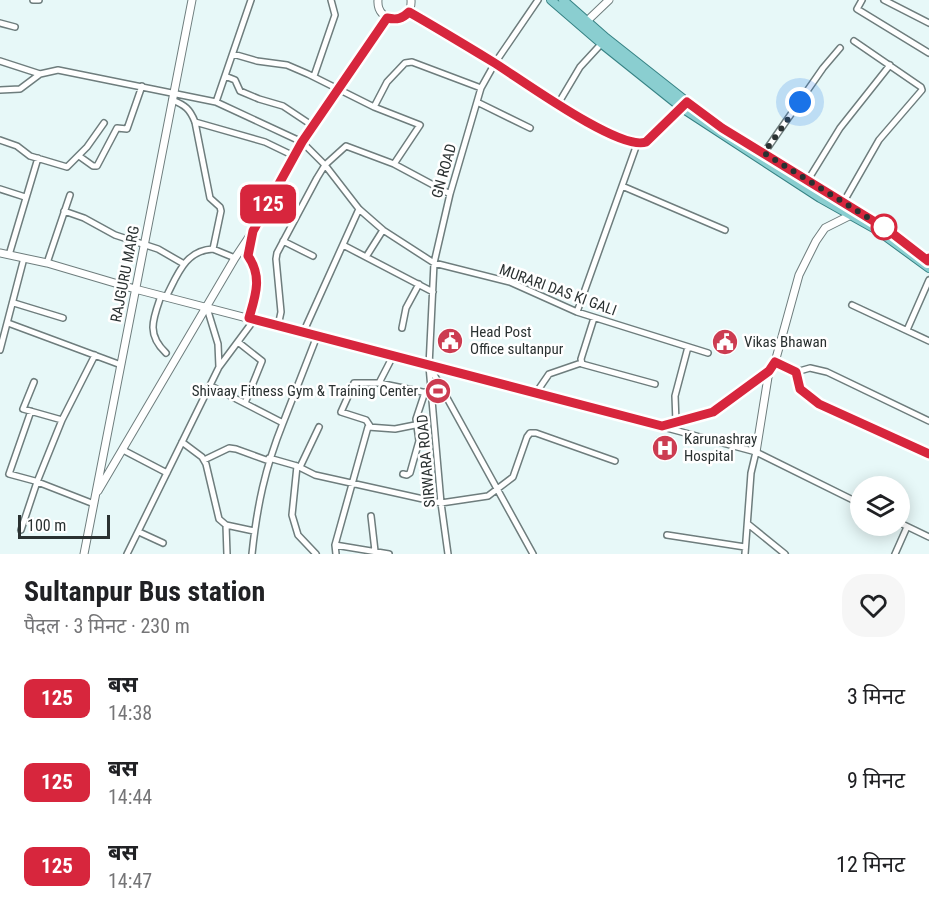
<!DOCTYPE html>
<html lang="hi">
<meta charset="utf-8">
<style>
:root{--surface:#fff;--page:#f6f6f6;--text:#202124;--muted:#757577}
body{margin:0;font-family:"Roboto Condensed","Noto Sans Devanagari",sans-serif;background:var(--page);color:var(--text);height:100vh;display:flex;flex-direction:column;font-size:22px;white-space:nowrap}
*{box-sizing:border-box;margin:0}
p{font-size:20px;color:var(--muted)}
.icon{flex:none;width:33px;height:33px;fill:none;stroke:currentColor;stroke-width:2;stroke-linecap:round;stroke-linejoin:round}
.map{position:relative;height:554px;overflow:hidden}
.sheet{display:flex;flex-direction:column;background:var(--surface);flex:1}
.sheet>*{flex:none}
.badge{padding:0 12px;border-radius:9px;font-size:21px;line-height:39px}
.controls{position:absolute;left:850px;top:476px;display:grid;gap:12px}
.controls a{display:grid;place-items:center;width:60px;height:60px;border-radius:50%;background:var(--surface);box-shadow:0 3px 15px #0003;font-size:30px}
.scale{position:absolute;left:18px;bottom:15px;width:92px;box-sizing:border-box;padding-left:6px;border:3px solid #2a3131;border-top:0;font-size:16px;line-height:21px;white-space:nowrap;color:#2a3131;-webkit-text-stroke:4px #fff;paint-order:stroke}
.you{position:absolute;width:30px;height:30px;margin:-15px;border:4px solid #fff;border-radius:50%;background:#1a73e8;box-shadow:0 0 0 9px #1a73e833}
.map>.badge{position:absolute;translate:-50% -50%;box-shadow:0 0 0 3px #fff}
.round{display:grid;place-items:center;flex:none;width:63px;height:63px;border-radius:24px;background:var(--page)}
.overview{display:flex;align-items:center;justify-content:space-between;height:102px;padding:0 24px}
h1{font-size:28px;font-weight:700;line-height:45px}
ul{padding:0;list-style:none}
li{display:flex;align-items:center;gap:18px;height:84px;padding:0 24px}
li div{flex:1}
li b{display:block;font-size:22px}
li em{font-style:normal}
li .badge{min-width:66px;font-weight:700;text-align:center}
.map>svg:first-child{display:block}
.lines{fill:none;stroke-linecap:round;stroke-linejoin:round}
.street-casing{stroke:#6e7d7d;stroke-width:8}
.secondary-casing{stroke:#6e7d7d;stroke-width:9}
.primary-casing{stroke:#368284;stroke-width:10}
.street{stroke:#fff;stroke-width:5}
.secondary{stroke:#fff;stroke-width:7}
.primary{stroke:#8aced0;stroke-width:8}
.line-casing{stroke:#fff;stroke-width:14}
.line{stroke:#d7263d;stroke-width:9}
.walk{stroke:#2a3131;stroke-width:6;stroke-dasharray:0 10.8}
.stop-dot{fill:#fff;stroke:#d7263d;stroke-width:3}
.labels{text-anchor:middle;dominant-baseline:central;stroke-width:5;stroke-linejoin:round;paint-order:stroke}
.street-label{font-size:15px;fill:#2a3131;stroke:#fff}
.poi-label{font-size:15px;fill:#2a3131;stroke:#fff;text-anchor:start}
</style>
<div class="map">
<svg width="929" height="554" viewBox="0 0 929 554">
<rect width="100%" height="100%" fill="#e7f8f8"/>
<g class="lines">
<g class="street-casing">
<path id="street" d="M33 0H39
M862 0 857 9 929 53
M884 0 929 23
M409 12C437 28 465 45 493 62 519 78 620 152 646 142L683 106
M0 23 15 27
M233 54 257 61 287 65 308 74 374 107
M0 61 40 74
M225 76 235 80 240 91 259 99 283 106 313 126
M314 76 335 15 331 0
M0 90 20 89 40 74 58 70 216 102 302 142 325 165 359 209 383 230 434 263 510 282 577 312 708 353
M216 102 251 0
M477 102 530 128
M558 104 580 67 603 42
M195 122 265 142 294 156
M0 140 17 146 30 156 67 167 87 147 104 123
M764 153 823 68 840 48
M79 156 93 166H97L117 128 127 129 142 86
M808 180 840 128 890 65
M622 186 725 230
M0 189 25 197
M450 194 394 164 420 125 374 107 387 82 405 63 412 62 481 88
M843 203 879 140 922 90 921 87 854 41
M64 211 84 218 115 235 158 249 184 264
M283 241 313 256
M343 245 433 292
M213 249 235 258
M9 255 38 158
M366 257 383 230
M47 263 70 195
M161 296C153 319 146 334 166 353
M166 297C177 276 185 250 213 249L221 211 220 207 210 198 195 122C190 109 185 105 172 100
M14 303 63 318
M852 305 929 341
M577 312 637 144
M594 318 581 359 582 364 655 384
M249 319C255 297 263 277 248 256L253 232
M8 323 121 365
M278 326 281 312 276 259 277 253 317 178 325 165 346 146 394 164
M402 328 406 308 419 284
M907 330 929 280
M303 333 359 209
M238 342 262 361 245 403
M0 350 24 258
M775 362 796 372 810 368 827 372 929 421
M219 367 254 320
M431 369 533 554
M796 372C798 389 804 395 819 404L929 454
M34 382 23 409 62 420
M379 383 393 356
M211 386 283 423C265 468 257 506 252 554
M536 393 549 374 581 363
M31 411 9 474 35 481 94 504
M676 422 675 396 688 347
M283 423 317 336
M370 426 366 420 341 412 354 383H379L432 394
M663 427 756 452 861 504
M182 442 202 457 206 464 219 519 226 525 227 554
M123 450 167 473
M269 458 297 466 292 515 298 535 316 554
M204 460 229 448 236 449 269 461
M297 466 315 475 441 503 488 496 513 477 527 437 530 433H536L615 461
M300 467 319 427
M403 474 407 475 410 473 419 441 416 419 425 392
M371 516 375 551
M900 523 929 537
M748 524 785 554
M226 525 254 531
M21 530 37 482 62 420 95 355
M139 532 163 543
M667 535 745 547
M335 545 389 554
M127 554 219 367 218 344 207 308
M336 554 335 545 368 427 395 429 415 425
M448 554 441 503 429 366 434 263 450 194 481 88 495 63 538 0
M745 554 751 473 756 452
M895 554 907 527"/>
</g>
<g class="secondary-casing">
<path id="secondary" d="M378 0C376 25 413 25 411 0
M587 21 609 0
M0 253 47 263 135 289 662 426 713 412 769 371 775 362 799 275 816 241 825 228 851 215
M756 452 769 371
M98 491 235 258 253 231 302 142 387 18
M84 554 192 0"/>
</g>
<g class="primary-casing">
<path id="primary" d="M551 0 602 44 682 108 820 198 877 230 929 268
M563 0 606 38 687 102 722 128 888 230 926 259"/>
</g>
<use href="#street" class="street"/>
<use href="#secondary" class="secondary"/>
<use href="#primary" class="primary"/>
</g>
<g class="lines">
<g class="line-casing">
<path id="line" d="M929 258 928 261 888 230 722 128 687 102 646 142C620 152 519 78 493 62 465 45 437 28 409 12 402 19 397 20 387 18L302 142 253 231 248 256C263 277 255 297 249 318L662 426 713 412 769 371 775 362 796 372 800 389 819 404 929 454"/>
</g>
<use href="#line" class="line"/>
<path class="walk" d="M800 102 764 153 888 230 884 227"/>
</g>
<defs>
<g id="civic-disc" transform="scale(1.35)"><circle r="9.5" fill="#cc3c51" stroke="#fff"/><path d="M-.6-6.5H3V-4.5H.6V-3L4-1V1h2V6H-6V1h2V-1L-.6-3ZM-1.2 2.5V6h2.4V2.5Z" fill="#fff"/></g>
<g id="stadium-disc" transform="scale(1.35)"><circle r="9.5" fill="#cc3c51" stroke="#fff"/><path d="M0-5a6.5 5 0 1 0 0 10a6.5 5 0 1 0 0-10ZM-3.5-1.8h7v3.6h-7Z" fill="#fff"/></g>
<g id="hospital-disc" transform="scale(1.35)"><circle r="9.5" fill="#cc3c51" stroke="#fff"/><path d="M-5-5h3v3.5h4V-5h3V5h-3V1.5h-4V5h-3Z" fill="#fff"/></g>
</defs>
<g fill-rule="evenodd">
<use href="#civic-disc" x="450" y="341"/>
<use href="#civic-disc" x="725" y="342"/>
<use href="#stadium-disc" x="438" y="391"/>
<use href="#hospital-disc" x="665" y="448"/>
</g>
<circle class="stop-dot" cx="884" cy="227" r="12"/>
<g class="labels">
<g class="street-label">
<text transform="translate(444 171) rotate(-74)">GN ROAD</text>
<text transform="translate(125 274) rotate(-79)">RAJGURU MARG</text>
<text transform="translate(558 290) rotate(20)">MURARI DAS KI GALI</text>
<text transform="translate(426 461) rotate(-95)">SIRWARA ROAD</text>
</g>
<g class="poi-label">
<text x="470" y="332">Head Post<tspan x="470" dy="17">Office sultanpur</tspan></text>
<text x="744" y="342">Vikas Bhawan</text>
<text x="418" y="391" text-anchor="end">Shivaay Fitness Gym &amp; Training Center</text>
<text x="684" y="439">Karunashray<tspan x="684" dy="17">Hospital</tspan></text>
</g>
</g>
</svg>
<div class="controls">
<a><svg class="icon" aria-label="layers" viewBox="0 0 24 24"><path d="M12 4l9 5-9 5-9-5zM3 14l9 5 9-5"/></svg></a>
</div>
<div class="scale">100 m</div>
<div class="you" style="left:800px;top:102px"></div>
<b class="badge" style="left:268px;top:204px;background:#d7263d;color:#fff">125</b>
</div>
<section class="sheet">
<div class="overview"><div><h1>Sultanpur Bus station</h1><p>पैदल · 3 मिनट · 230 m</p></div><a class="round"><svg class="icon" aria-label="heart" viewBox="0 0 24 24"><path d="M12 20l-8-8c-3-5 5-10 8-4 3-6 11-1 8 4z"/></svg></a></div>
<ul>
<li><span class="badge" style="background:#d7263d;color:#fff">125</span><div><b>बस</b><p>14:38</p></div><em>3 मिनट</em></li>
<li><span class="badge" style="background:#d7263d;color:#fff">125</span><div><b>बस</b><p>14:44</p></div><em>9 मिनट</em></li>
<li><span class="badge" style="background:#d7263d;color:#fff">125</span><div><b>बस</b><p>14:47</p></div><em>12 मिनट</em></li>
</ul>
</section>
